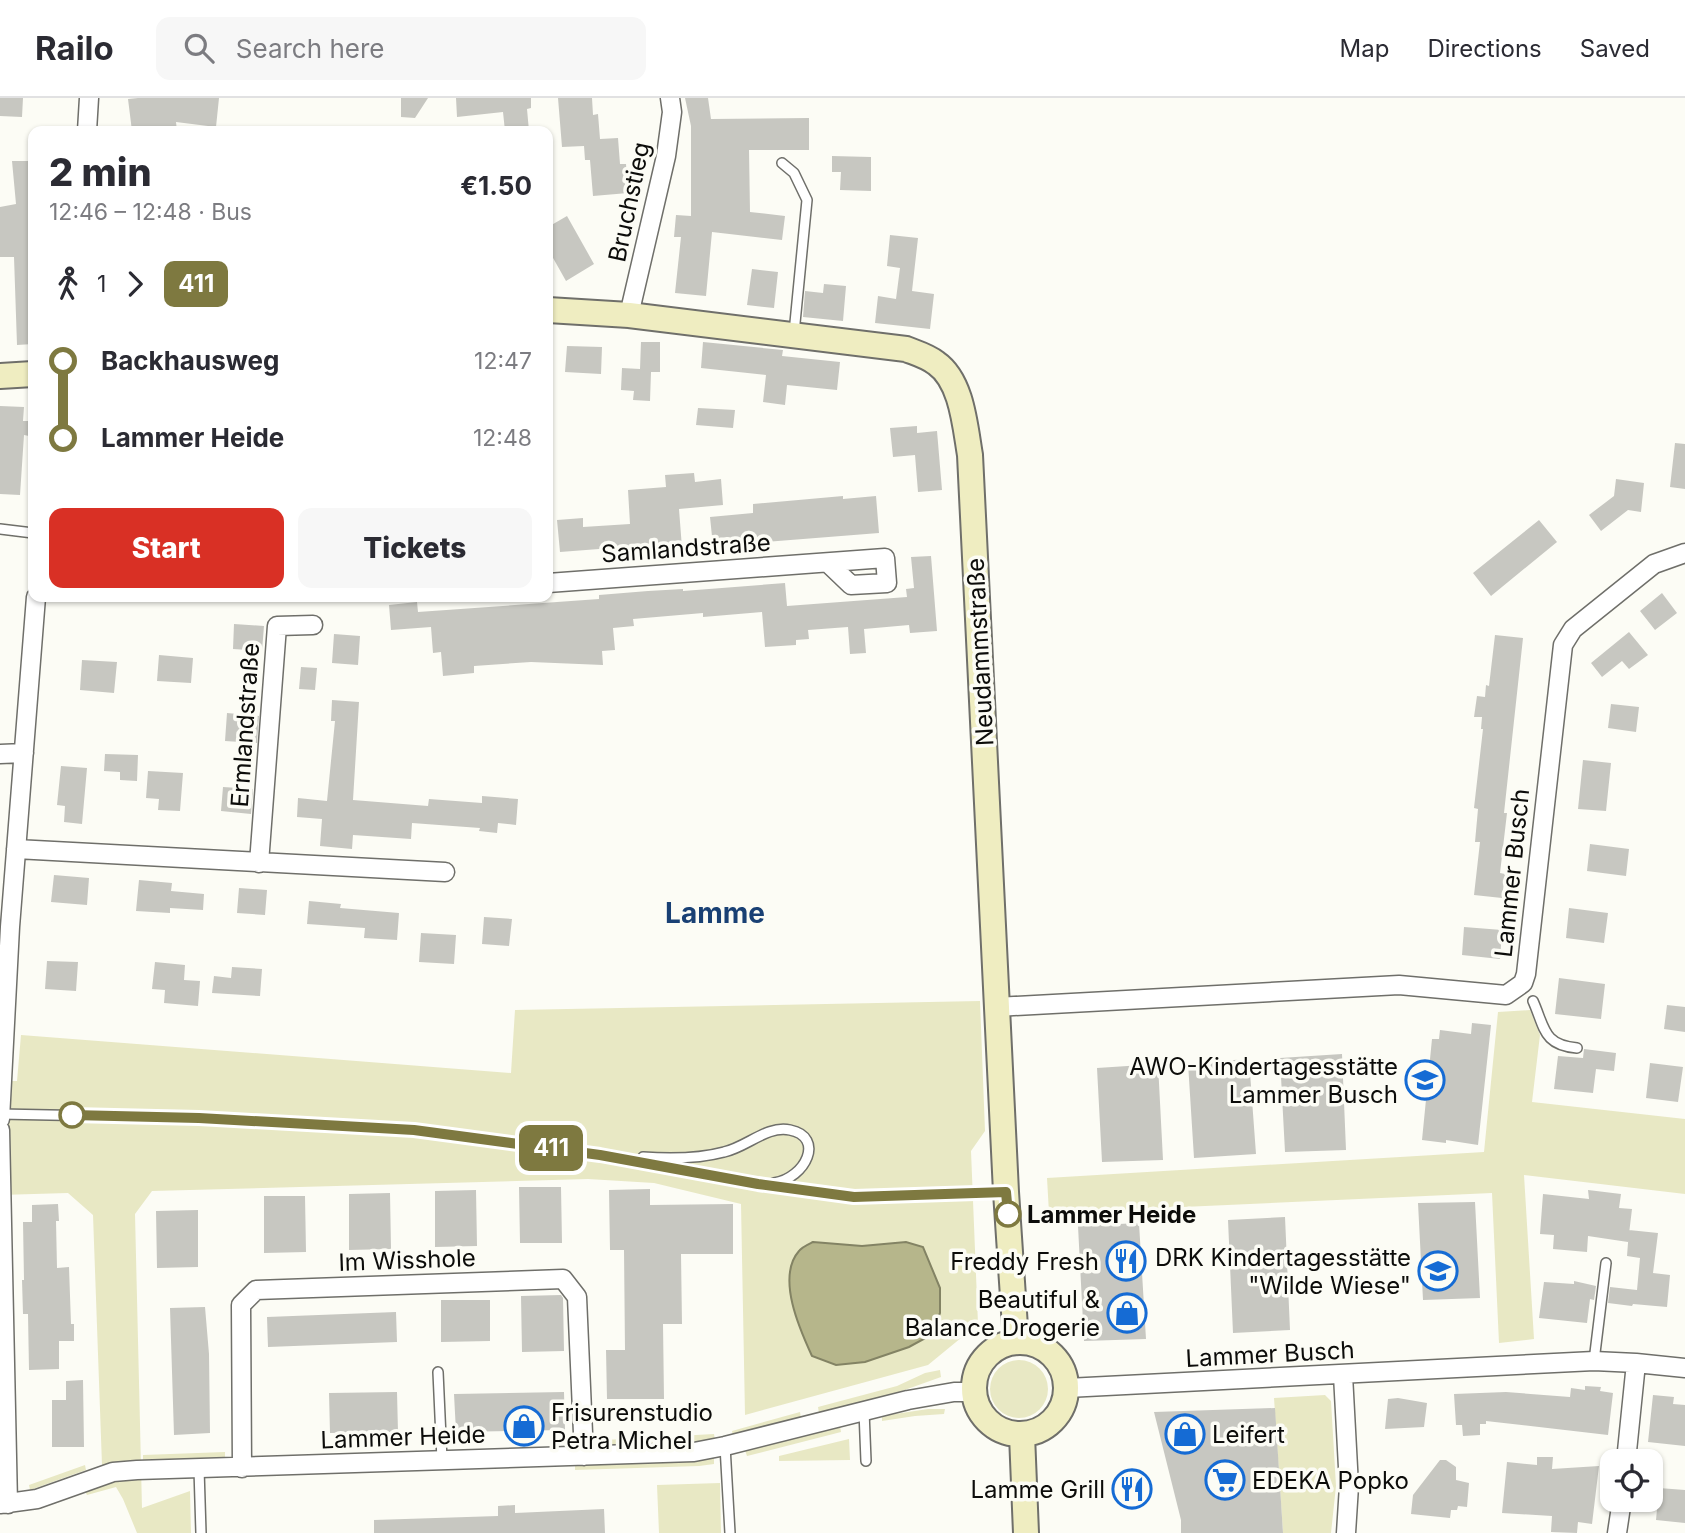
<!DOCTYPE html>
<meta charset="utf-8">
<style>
:root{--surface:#fff;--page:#f7f7f7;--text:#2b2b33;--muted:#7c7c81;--line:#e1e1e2;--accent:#d93025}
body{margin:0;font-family:Inter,sans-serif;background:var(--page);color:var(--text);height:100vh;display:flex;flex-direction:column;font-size:26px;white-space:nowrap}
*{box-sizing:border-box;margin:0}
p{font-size:23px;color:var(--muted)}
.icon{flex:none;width:38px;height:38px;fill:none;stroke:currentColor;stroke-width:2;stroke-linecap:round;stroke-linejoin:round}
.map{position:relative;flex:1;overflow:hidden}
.sheet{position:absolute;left:28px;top:28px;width:525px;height:476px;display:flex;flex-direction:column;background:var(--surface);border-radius:14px;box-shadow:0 2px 5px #0004}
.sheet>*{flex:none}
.badge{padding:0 14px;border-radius:10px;font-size:24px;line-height:46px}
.tools{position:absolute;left:1600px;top:1351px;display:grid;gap:14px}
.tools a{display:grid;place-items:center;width:63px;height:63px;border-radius:14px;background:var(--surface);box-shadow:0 2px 5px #0004;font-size:35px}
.map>.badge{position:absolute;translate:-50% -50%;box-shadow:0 0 0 4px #fff}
.legs{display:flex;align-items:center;gap:10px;height:77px;padding:0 21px;font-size:23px}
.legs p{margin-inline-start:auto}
.headline{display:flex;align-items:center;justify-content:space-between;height:119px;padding:0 21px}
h1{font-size:38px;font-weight:800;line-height:52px}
.action{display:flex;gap:14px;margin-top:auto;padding:14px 21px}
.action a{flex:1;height:80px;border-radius:14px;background:var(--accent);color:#fff;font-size:28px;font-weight:800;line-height:80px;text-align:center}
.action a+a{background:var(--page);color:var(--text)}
ul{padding:0 21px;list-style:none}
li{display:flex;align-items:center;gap:24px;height:77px;font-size:26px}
li i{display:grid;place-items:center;width:10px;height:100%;margin:0 9px;background:currentColor}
li i::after{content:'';width:18px;height:18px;margin:-9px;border:5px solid;border-radius:50%;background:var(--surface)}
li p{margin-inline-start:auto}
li:first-child i{background:linear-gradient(#0000 50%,currentColor 0)}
li:last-child i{background:linear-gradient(currentColor 50%,#0000 0)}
header{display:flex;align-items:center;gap:42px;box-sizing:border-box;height:98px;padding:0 35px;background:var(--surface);border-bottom:2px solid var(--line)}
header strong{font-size:33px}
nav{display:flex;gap:38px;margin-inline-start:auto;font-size:24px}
.search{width:490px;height:63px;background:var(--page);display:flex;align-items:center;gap:18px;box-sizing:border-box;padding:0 24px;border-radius:14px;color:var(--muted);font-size:26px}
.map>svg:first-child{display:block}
.green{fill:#e8e8c4}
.water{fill:#b6b68b;stroke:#838364;stroke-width:2}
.building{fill:#c7c7c1}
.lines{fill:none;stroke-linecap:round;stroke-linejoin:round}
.service-casing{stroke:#6f6f6a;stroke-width:12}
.minor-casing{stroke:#6f6f6a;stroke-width:21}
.secondary-casing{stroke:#6f6f6a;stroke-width:28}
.service{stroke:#fff;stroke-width:9}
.minor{stroke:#fff;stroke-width:18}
.secondary{stroke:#efedc1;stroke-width:24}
.line-1-casing{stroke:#fff;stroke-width:16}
.line-1{stroke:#7e7940;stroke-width:10}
.stop-1-dot{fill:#fff;stroke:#7e7940;stroke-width:3.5}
.labels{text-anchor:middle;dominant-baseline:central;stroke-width:7;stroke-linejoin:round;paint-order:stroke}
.street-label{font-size:24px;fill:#0c0c0a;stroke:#fcfcf5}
.poi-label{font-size:24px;fill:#0c0c0a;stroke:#fcfcf5;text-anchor:end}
.stop-label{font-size:24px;font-weight:bold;fill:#0c0c0a;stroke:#fcfcf5;text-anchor:start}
.quarter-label{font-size:28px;font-weight:bold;fill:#194074;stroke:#fcfcf5}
</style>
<header>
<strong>Railo</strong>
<div class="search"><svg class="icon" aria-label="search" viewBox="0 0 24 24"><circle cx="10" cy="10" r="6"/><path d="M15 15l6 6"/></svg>Search here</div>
<nav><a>Map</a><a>Directions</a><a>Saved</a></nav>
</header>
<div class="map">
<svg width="1685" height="1435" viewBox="0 0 1685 1435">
<rect width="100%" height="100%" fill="#fcfcf5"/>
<path class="green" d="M980 903 985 1033 971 1053 978 1226 928 1267 745 1317 741 1106 654 1085 588 1081 152 1093 135 1116 142 1410 190 1393 191 1435H137L123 1401 116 1389 87 1397 85 1393 112 1383 102 1367 93 1117 68 1095 0 1097V983H17L21 937 511 975 515 912Z
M1530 912 1540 937 1532 1004 1685 1021V1096L1524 1077 1534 1241 1499 1245 1492 1095 1049 1115 1047 1080 1484 1054 1498 914Z
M990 1291a29 29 0 1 1 58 0a29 29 0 1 1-58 0Z
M940 1272 941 1279 885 1299 819 1315 818 1309 897 1288 925 1275Z
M1325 1297 1331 1303 1336 1388 1331 1435H1283L1274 1300Z
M928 1311H945L944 1316 915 1318 882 1323V1318Z
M800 1314 801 1320 733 1338 732 1333Z
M840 1328 841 1334 747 1358 745 1352Z
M714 1336 715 1342 697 1345 605 1348 604 1342Z
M849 1341 850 1362 779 1363V1358Z
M225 1354V1360L143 1363V1357Z
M714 1360V1366L699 1368 575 1372V1366Z
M85 1367 86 1372 30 1392 29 1387Z
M720 1385 721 1435H659L657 1387Z"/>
<path class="water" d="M813 1144 862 1148 906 1144 923 1149 940 1190V1215L931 1237 909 1249 865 1264 836 1267 812 1258C800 1232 776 1179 799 1153 802 1149 809 1146 813 1144Z"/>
<path class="building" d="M0 0H23L22 19 0 18Z
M138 0H219L216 29 176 24 177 33H132L128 1Z
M401 0H428L415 20 401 19Z
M456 0H531V10L527 11 529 33H505L503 14 457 19Z
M558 0H592L593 17 598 16 600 41 618 40 620 66H626L628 95 593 98 590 62H585L584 48 562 49Z
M685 0H708L711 21 809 20V52H749L750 114 785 118 782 142 712 134 706 198 675 195 681 139H674L676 117 691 118V28Z
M832 58 871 59V93L840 92 841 74H832Z
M12 63H33V246L17 247 14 159H0V109L16 106Z
M567 118 594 166 566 183 548 151V129Z
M890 137 918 140 912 193 934 196 930 231 875 225 878 198 896 201 900 170 887 168Z
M752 171 778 174 774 210 747 207Z
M824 186 846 188 843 223 803 219 805 193 823 195Z
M641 244H660V274H651L650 303 633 302 634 293 621 292 622 270 640 271Z
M703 244 783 252 782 258 840 264 837 292 787 287 785 307 763 304 766 277 701 270Z
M567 248 602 249 601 276 565 274Z
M0 308 24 309 23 323H30L29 338 24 337 20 397 0 396Z
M698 310 735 312 733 330 696 327Z
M917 328V335L937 333 942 392 918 394 915 357 893 359 890 330Z
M1675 345 1685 346V391L1670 389Z
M694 375 695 384 721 381 723 407 679 411 682 450 612 454V450L560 454 557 422 583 420V429L630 426 628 392 666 389 665 377Z
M1616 381 1644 385 1641 414 1628 412 1601 433 1589 417 1614 398Z
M843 398V401L876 398 879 435 713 448 710 419 753 415V406Z
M1539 422 1557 444 1491 498 1473 475Z
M931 458 937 533 910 535 909 527 864 531 866 555 850 556 848 529 808 532 809 541 796 542V547L765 549 762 514 703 519V515L633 521 634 528 613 530 615 552 602 553 603 567 531 564 474 568V575L443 578 441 554 433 555 431 529 391 532 389 507 417 504 418 514 599 501V497L648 493 683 491V493L785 485 787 508 907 499 906 491 914 490 911 459Z
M1662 495 1677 515 1655 532 1640 513Z
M234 526 264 528 262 553 233 551Z
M1629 534 1648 557 1629 571 1622 563 1602 579 1591 565Z
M334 536 360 538 358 567 332 565Z
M1495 537 1523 540 1504 715H1507L1500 775 1505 776 1502 800 1474 797 1480 744H1475L1478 711 1474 710 1483 631H1481L1482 619H1474L1477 598 1485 599 1486 587 1489 588Z
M159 557 193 560 191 585 157 583Z
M82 562 117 564 114 595 80 592Z
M301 569 317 570 315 592 299 591Z
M332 602 359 604 353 702 428 708 429 701 482 705V698L518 701 516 727 498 725 497 735 479 733 480 730 412 725 411 741 353 737 352 751 320 748 322 721 297 719 298 700 327 703 335 623H331Z
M1611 606 1639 609 1636 634 1608 630Z
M227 615 259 618 257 645 225 643Z
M105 656 138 657 137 683 120 682V674L104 673Z
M1583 662 1611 665 1606 713 1578 711Z
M61 668 87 670 82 726 64 724 65 708 57 707Z
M148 673 183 675 180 713 158 712 159 701 146 700Z
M223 689 253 691 251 716 221 713Z
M1590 746 1629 751 1626 778 1587 773Z
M54 777 89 780 87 807 51 804Z
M139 782 172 785 171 793 204 796 203 812 170 810V815L136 813Z
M239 790 267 792 265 817 237 815Z
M309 803 341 806 340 810 399 815 397 842 364 840 365 830 307 826Z
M1569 810 1608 815 1604 845 1566 840Z
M484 819 512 821 509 848 482 846Z
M1464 829 1502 832 1500 861 1462 857Z
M421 835 456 837 454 866 419 864Z
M47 863 78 864 76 893 45 891Z
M155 864 185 867 184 882 200 883 198 908 164 905 165 892 152 891Z
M232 869 262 871 260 898 212 895 214 878 231 880Z
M1559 880 1605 886 1601 921 1555 916Z
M1667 907 1685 909V934L1664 931Z
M1472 925 1491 927 1478 1047 1446 1042V1045L1422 1042 1432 941H1439L1440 932 1471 936Z
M1584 951 1616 955 1614 973 1596 971 1593 995 1554 991 1558 958 1583 960Z
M1342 956 1346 1052 1285 1054 1280 960Z
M1249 961 1256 1056 1194 1060 1188 965Z
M1650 965 1683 969 1678 1004 1646 1000Z
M1158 966 1163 1062 1102 1064 1097 970Z
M519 1089H561L562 1145H520Z
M650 1091V1107L733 1106V1156H681L682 1226H663L664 1301H607L606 1252H625L624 1152H610L609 1092Z
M476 1092 477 1148 435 1149V1093Z
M1588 1092 1621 1096 1619 1110 1632 1111 1628 1144 1588 1138 1587 1154 1553 1151 1554 1137 1540 1136 1543 1096 1589 1101Z
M390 1095 391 1151 349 1152V1096Z
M264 1098H305L306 1154 264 1155Z
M1475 1104 1480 1200 1423 1202 1418 1105Z
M58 1106 59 1123H56L57 1170 69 1169 71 1226H74V1243H59V1271L29 1272 28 1216H23L22 1182H24L23 1124H32V1107Z
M198 1112V1169L157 1170 156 1113Z
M1285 1119 1290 1232 1233 1235 1228 1122Z
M1139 1125 1146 1241 1084 1243 1078 1128Z
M1629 1132 1658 1135 1653 1175 1670 1177 1667 1209 1633 1206 1632 1208 1608 1205 1610 1189 1637 1192 1640 1160 1627 1158Z
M1574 1183 1596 1188 1594 1202 1590 1201 1587 1225 1539 1220 1544 1184 1574 1186Z
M561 1197 563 1200 564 1253 522 1254 521 1198Z
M441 1202H490V1243L441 1244Z
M205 1209 209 1256 210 1335 174 1337 170 1210Z
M396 1214 397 1244 268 1249 267 1219Z
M83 1282 84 1349H52V1302H66V1283Z
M1585 1288 1601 1289 1600 1293 1613 1295 1608 1337 1486 1323V1326H1480V1337L1463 1338 1462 1327H1456L1454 1296 1506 1294 1570 1299 1571 1290 1585 1292Z
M397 1294 398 1334 330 1335 329 1295Z
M564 1294 565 1332 456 1334 454 1296Z
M1653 1297 1674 1299 1673 1306 1685 1307V1348L1648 1344Z
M1398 1300 1427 1305 1424 1329 1385 1331 1388 1301Z
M1275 1310 1283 1435H1181V1422L1154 1314Z
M1537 1359H1553L1552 1371 1599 1368 1592 1426 1578 1424 1577 1435 1551 1434 1552 1418 1502 1415 1507 1364 1537 1367Z
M1440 1362H1446L1456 1369V1382L1469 1385 1467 1409 1458 1408 1457 1412H1451L1450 1420 1411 1416 1413 1397Z
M1659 1390 1685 1392V1425L1656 1422Z
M515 1407V1415L604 1411 605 1435H374V1422L498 1418V1408Z"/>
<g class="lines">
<g class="service-casing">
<path id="service" d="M782 65 794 75 807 102 794 235
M0 431 33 435
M1533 903C1545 930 1543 947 1577 950
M0 1016 199 1020 414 1032 600 1057 758 1086 854 1099 1004 1094
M643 1059C671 1061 698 1061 724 1054 747 1049 767 1027 790 1032 825 1039 806 1080 774 1085
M1594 1263 1606 1165
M438 1274 442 1362
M864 1313 866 1363
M725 1348 730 1435
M199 1371 201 1435"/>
</g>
<g class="minor-casing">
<path id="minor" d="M87 33 89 0
M629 217 666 58 672 14 670 0
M548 485 885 460 887 485 851 487 828 465
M0 656 24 655
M16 751 445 774
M259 765 277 528 313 527
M997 909 1399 887 1506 897 1523 885 1526 876 1563 547 1573 531 1654 466 1685 455
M0 1021 10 829 36 499
M0 1032 8 1406
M1343 1277 1349 1388 1346 1435
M1067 1290 1594 1263 1636 1265 1685 1270
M1626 1363 1636 1265
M242 1370 241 1207 256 1192 563 1181 577 1199 584 1358
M0 1406 37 1401 113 1374 137 1372 694 1354 725 1348 908 1302 954 1294H974
M1617 1435 1622 1402"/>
</g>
<g class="secondary-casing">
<path id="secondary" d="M548 212 629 217 906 251C916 255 927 258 936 265 962 283 965 328 970 357L1006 1094 1016 1244
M0 278 33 276
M974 1290a46 46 0 1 1 92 0a46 46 0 1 1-92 0Z
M1022 1337 1026 1435"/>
</g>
<use href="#service" class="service"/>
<use href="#minor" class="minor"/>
<use href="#secondary" class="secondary"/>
</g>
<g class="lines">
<g class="line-1-casing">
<path id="line-1" d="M72 1017 199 1020 414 1032 600 1057 758 1086 854 1099 1006 1094 1008 1116"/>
</g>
<use href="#line-1" class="line-1"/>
</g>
<defs>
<g id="school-ring" transform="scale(2.0125)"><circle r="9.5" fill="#fcfcf5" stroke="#156bd4" stroke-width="1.5"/><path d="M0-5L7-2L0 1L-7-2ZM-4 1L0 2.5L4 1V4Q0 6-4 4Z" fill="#156bd4"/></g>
<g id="restaurant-ring" transform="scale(2.0125)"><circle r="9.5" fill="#fcfcf5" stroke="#156bd4" stroke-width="1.5"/><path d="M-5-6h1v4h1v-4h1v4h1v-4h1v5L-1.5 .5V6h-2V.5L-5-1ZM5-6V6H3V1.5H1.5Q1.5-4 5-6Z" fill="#156bd4"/></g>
<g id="shop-ring" transform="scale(2.0125)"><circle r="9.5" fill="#fcfcf5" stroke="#156bd4" stroke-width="1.5"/><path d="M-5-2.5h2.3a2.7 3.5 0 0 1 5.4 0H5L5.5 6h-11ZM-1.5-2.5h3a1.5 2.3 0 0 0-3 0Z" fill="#156bd4"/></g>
<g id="supermarket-ring" transform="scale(2.0125)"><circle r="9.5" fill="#fcfcf5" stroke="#156bd4" stroke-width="1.5"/><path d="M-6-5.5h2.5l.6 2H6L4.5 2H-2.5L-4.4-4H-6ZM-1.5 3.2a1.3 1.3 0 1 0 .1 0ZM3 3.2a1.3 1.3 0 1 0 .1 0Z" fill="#156bd4"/></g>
</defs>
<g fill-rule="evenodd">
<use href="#school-ring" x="1425" y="982"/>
<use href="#restaurant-ring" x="1126" y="1163"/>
<use href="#school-ring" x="1438" y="1173"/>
<use href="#shop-ring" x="1127" y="1215"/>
<use href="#shop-ring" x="524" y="1328"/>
<use href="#shop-ring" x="1185" y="1336"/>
<use href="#supermarket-ring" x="1225" y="1382"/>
<use href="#restaurant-ring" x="1132" y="1391"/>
</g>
<g class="stop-1-dot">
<circle cx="72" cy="1017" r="12"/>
<circle cx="1008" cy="1116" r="12"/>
</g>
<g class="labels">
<g class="street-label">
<text transform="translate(629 104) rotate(-78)">Bruchstieg</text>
<text transform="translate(686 450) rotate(-4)">Samlandstraße</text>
<text transform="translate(980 554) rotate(-93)">Neudammstraße</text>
<text transform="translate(245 627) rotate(-86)">Ermlandstraße</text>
<text transform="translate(1512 775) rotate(-84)">Lammer Busch</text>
<text transform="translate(407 1162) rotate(-2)">Im Wisshole</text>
<text transform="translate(1270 1256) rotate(-3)">Lammer Busch</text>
<text transform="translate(403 1339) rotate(-2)">Lammer Heide</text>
</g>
<g class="poi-label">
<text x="1398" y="968">AWO-Kindertagesstätte<tspan x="1398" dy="28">Lammer Busch</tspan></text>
<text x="1411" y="1159">DRK Kindertagesstätte<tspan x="1411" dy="28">"Wilde Wiese"</tspan></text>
<text x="1099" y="1163">Freddy Fresh</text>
<text x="1100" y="1201">Beautiful &amp;<tspan x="1100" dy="28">Balance Drogerie</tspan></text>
<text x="551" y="1314" text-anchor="start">Frisurenstudio<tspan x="551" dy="28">Petra Michel</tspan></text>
<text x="1212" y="1336" text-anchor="start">Leifert</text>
<text x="1252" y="1382" text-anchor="start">EDEKA Popko</text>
<text x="1105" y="1391">Lamme Grill</text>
</g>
<g class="stop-label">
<text x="1027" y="1116">Lammer Heide</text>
</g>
<g class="quarter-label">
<text x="715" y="815">Lamme</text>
</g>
</g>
</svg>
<div class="tools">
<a><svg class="icon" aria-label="locate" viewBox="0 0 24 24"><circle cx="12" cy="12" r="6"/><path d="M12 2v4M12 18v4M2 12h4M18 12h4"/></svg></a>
</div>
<b class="badge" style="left:551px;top:1050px;background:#7e7940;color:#fff">411</b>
<section class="sheet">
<div class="headline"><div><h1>2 min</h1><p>12:46 – 12:48 · Bus</p></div><b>€1.50</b></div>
<div class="legs"><svg class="icon" aria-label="walk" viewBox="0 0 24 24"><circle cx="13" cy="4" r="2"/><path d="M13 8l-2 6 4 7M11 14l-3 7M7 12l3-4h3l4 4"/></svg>1<svg class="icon" aria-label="forward" viewBox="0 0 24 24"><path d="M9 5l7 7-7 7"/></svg><b class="badge" style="background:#7e7940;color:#fff">411</b></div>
<ul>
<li><i style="color:#7e7940"></i><b>Backhausweg</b><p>12:47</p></li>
<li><i style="color:#7e7940"></i><b>Lammer Heide</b><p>12:48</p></li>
</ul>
<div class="action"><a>Start</a><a>Tickets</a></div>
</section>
</div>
